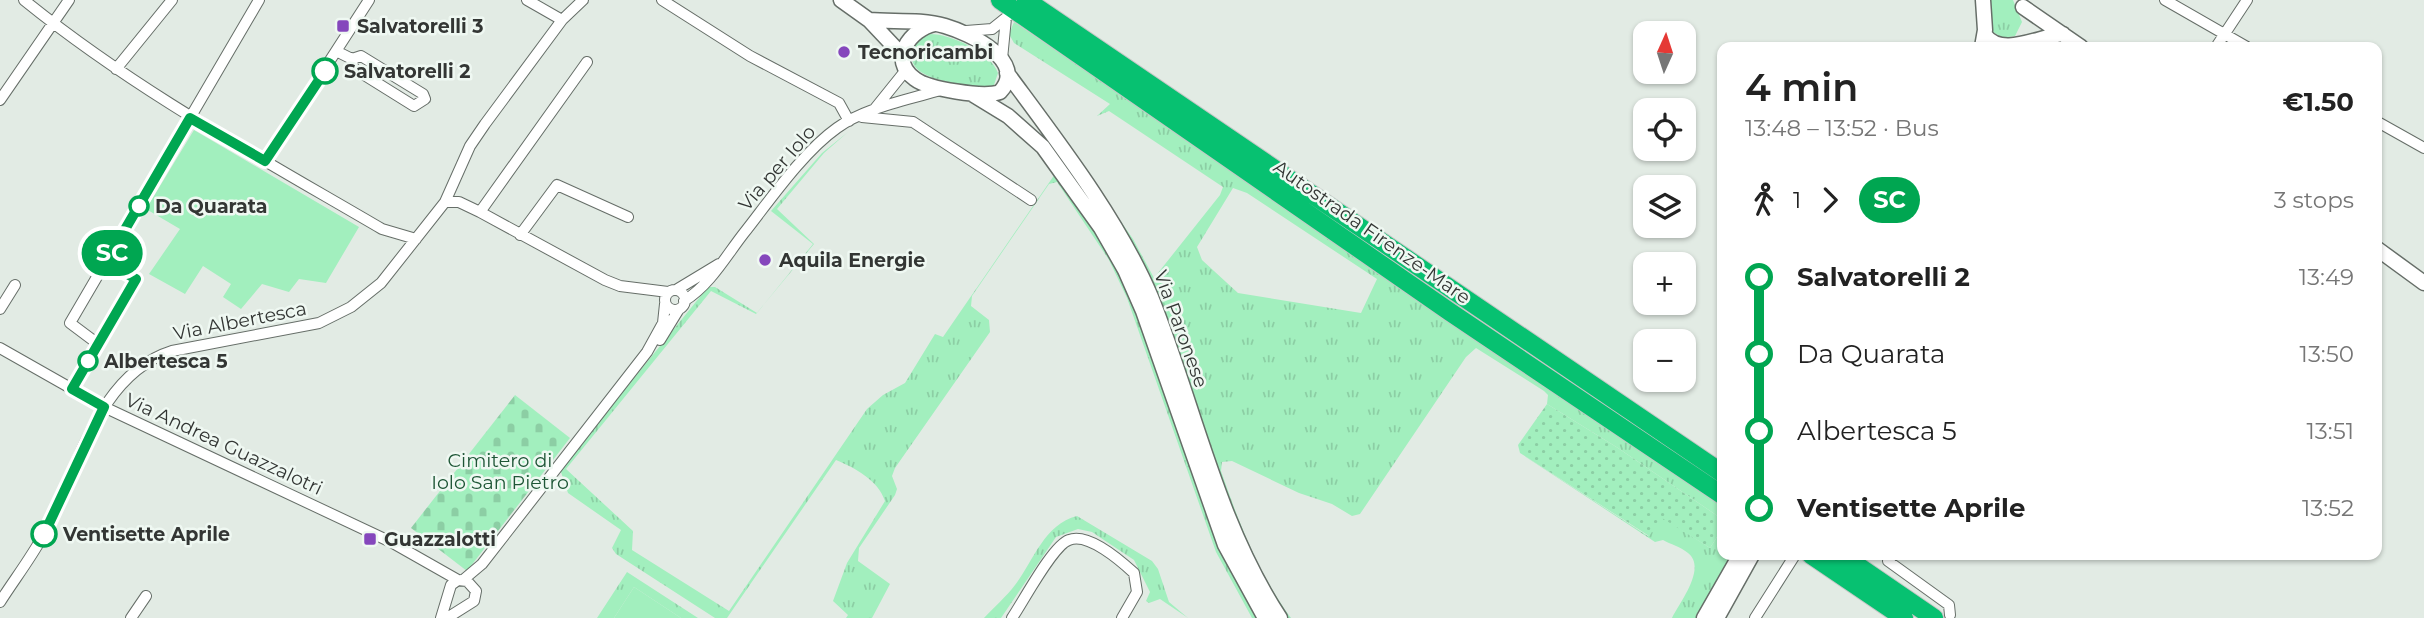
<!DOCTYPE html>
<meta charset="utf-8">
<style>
:root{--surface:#fff;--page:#f6f6f6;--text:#222;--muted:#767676}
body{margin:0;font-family:Montserrat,sans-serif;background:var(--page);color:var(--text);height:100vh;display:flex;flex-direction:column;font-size:26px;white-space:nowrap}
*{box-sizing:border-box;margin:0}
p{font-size:23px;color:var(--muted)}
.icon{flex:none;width:38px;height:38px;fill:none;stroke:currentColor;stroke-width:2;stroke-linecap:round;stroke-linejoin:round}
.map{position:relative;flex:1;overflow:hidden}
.side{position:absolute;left:1717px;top:42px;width:665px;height:518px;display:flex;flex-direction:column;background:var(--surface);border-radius:14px;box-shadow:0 2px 5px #0004}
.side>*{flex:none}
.badge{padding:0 14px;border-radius:23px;font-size:24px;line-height:46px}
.needle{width:46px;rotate:3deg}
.controls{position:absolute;left:1633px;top:21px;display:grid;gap:14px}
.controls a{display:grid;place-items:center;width:63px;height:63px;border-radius:14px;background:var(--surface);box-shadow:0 2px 5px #0004;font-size:35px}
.map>.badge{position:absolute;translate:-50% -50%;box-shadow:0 0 0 4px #fff}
.legs{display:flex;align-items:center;gap:10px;height:77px;padding:0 28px;font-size:23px}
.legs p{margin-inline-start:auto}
.overview{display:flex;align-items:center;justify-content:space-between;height:119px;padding:0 28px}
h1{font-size:38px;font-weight:600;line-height:52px}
ul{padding:0 28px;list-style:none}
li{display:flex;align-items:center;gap:24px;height:77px;font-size:26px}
li i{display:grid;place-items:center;width:10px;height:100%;margin:0 9px;background:currentColor}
li i::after{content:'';width:18px;height:18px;margin:-9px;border:5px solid;border-radius:50%;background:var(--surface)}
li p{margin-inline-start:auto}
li:first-child i{background:linear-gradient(#0000 50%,currentColor 0)}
li:last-child i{background:linear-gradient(currentColor 50%,#0000 0)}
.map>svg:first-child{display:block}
.grass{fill:url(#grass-tufts);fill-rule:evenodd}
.cemetery{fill:url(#cemetery-stones)}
.park{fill:#a2efbe}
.garden{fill:url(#garden-dots)}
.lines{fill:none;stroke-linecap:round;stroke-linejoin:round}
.street-casing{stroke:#666e68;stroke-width:12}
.secondary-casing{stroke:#666e68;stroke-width:17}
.highway-casing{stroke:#c6c7c6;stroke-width:20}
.street{stroke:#fff;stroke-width:10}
.secondary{stroke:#fff;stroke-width:14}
.highway{stroke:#07c171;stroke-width:18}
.line-1-casing{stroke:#fff;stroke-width:16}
.line-1{stroke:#00a651;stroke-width:10}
.poi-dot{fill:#8547bc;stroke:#eff8f2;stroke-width:2.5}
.stop-1-dot{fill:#fff;stroke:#00a651;stroke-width:3.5}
.labels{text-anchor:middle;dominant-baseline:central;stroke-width:5;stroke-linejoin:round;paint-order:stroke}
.poi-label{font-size:19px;font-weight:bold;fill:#333634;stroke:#eff8f2;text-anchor:start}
.stop-label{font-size:19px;font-weight:bold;fill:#333634;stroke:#eff8f2;text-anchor:start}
.street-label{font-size:19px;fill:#333634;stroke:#eff8f2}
.park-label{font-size:19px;fill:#1e5636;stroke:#eff8f2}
</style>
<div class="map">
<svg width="2424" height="618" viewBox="0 0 2424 618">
<defs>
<pattern id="grass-tufts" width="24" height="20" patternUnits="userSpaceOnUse" patternTransform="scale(1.75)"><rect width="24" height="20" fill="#a2efbe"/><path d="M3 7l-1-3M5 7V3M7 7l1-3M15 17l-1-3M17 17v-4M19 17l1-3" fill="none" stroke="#8ccea4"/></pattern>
<pattern id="cemetery-stones" width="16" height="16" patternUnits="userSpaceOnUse" patternTransform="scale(1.75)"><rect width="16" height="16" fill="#a2efbe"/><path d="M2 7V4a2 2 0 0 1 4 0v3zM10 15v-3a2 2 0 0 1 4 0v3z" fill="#8ccea4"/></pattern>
<pattern id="garden-dots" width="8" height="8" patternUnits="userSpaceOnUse" patternTransform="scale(1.75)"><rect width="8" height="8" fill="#a2efbe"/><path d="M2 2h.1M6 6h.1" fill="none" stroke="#8ccea4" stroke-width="1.8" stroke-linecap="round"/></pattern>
</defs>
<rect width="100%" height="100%" fill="#e2ebe4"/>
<path class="grass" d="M1990 0H2013L2022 22 2015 36 2003 38 1993 32Z
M1014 22 1722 504V519L1618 448 1547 404 1548 395 1544 391 1476 348 1466 357 1360 514 1352 516 1332 504 1299 493 1232 461 1222 462 1221 471C1239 523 1258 573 1291 618H1288L1260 574 1087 173 1133 239 1154 278 1220 195 1223 187 1109 111 1097 116 1110 104 1014 43 1009 34ZM1233 188 1247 193 1377 279 1361 313 1238 293 1202 260 1197 247Z
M928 34C949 33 991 52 998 73L993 88 985 90C965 83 908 82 912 54 913 43 918 38 928 34Z
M848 132 824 153 777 209 814 244 756 314 711 291 566 469 633 531 632 550 729 611 867 409 883 395 905 383 935 334 943 337 1055 174C1081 211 1110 249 1129 291 1175 398 1193 520 1258 618H1252L1216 552 1127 298 1109 260 1057 182 1049 184 972 296 971 306 989 320 990 332 895 468 892 476 897 489 895 495 859 548 858 561 890 584 872 618H846L848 615 833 601 847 563 885 501C878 480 855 468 836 460L727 618H715L616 554 612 548 621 530 568 493 560 469 708 287H715L757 313 813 244 771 211 822 153Z
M1520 453 1648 536 1662 517 1710 548 1722 529V555H1733L1697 618H1672C1680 602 1707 568 1688 553 1681 547 1670 544 1663 540L1655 542Z
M1077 516 1152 561 1158 569 1169 602 1188 618 1160 599 1149 603 1146 601 1150 592 1134 560 1092 532 1078 529 1056 537 1001 618H984C994 607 1006 597 1015 585 1033 562 1044 524 1077 516Z
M627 572 698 618H681L634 587 614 618H597Z"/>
<path class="cemetery" d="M515 395 570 438 467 571 411 528Z"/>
<path class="park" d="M194 130 359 227 326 283 299 279 289 292 262 284 241 309 223 297 231 284 203 266 185 294 149 274 180 229 146 209Z
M634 587 681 618H614Z"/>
<path class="garden" d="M1547 404 1618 448 1722 519V529L1710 548 1662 518 1649 536 1520 453 1518 445Z"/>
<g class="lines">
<g class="street-casing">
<path id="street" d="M24 0C135 90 259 157 382 229L416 239
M527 0 562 20
M662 0 750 56 839 103 849 121
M2165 0 2247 47
M966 31 992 29 1007 17
M2216 47 2247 0
M338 52 352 59 353 68 414 106 425 99 423 94 361 56 352 59
M1002 59 1006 18
M116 69 172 0
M0 100 69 0
M873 111 906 70
M862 117 913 122 1031 200
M2376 121 2424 148
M265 161 369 0
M445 202H459L480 212 605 280 620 286 668 292
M480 212 587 62
M520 235 557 185 628 217
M665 300a10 10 0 1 1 20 0a10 10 0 1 1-20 0Z
M676 290 719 264
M684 301C710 285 726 256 744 233 770 200 803 152 837 128 866 107 909 100 943 89
M0 309 15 285
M660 340 679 309
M98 344 70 323 259 0
M0 348 104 407 391 542 458 580
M72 389 136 279 106 262
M1893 555 1888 561 1949 605 1950 615
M463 580 482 564 647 352 663 323 665 304
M0 602C14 580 31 558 44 534 78 472 96 375 172 351L319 323 351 307 381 283 445 202 470 146 485 124 562 20 583 0
M131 618 146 596
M441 618 451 585 458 580 467 581 476 591 474 601 447 618
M1012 618C1023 602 1053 545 1069 540 1088 532 1121 561 1134 573L1137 592 1122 618
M1755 618 1795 555"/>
</g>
<g class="secondary-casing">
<path id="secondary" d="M841 0 869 20 903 56
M2023 7 2081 47
M869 20C894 22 921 19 945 26 969 33 1029 61 1000 92 984 98 928 89 915 79 888 60 910 29 935 24
M1985 35C2001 58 2040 36 2063 34
M1982 47 1985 30 1983 0
M1007 73C1058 142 1118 219 1151 297 1194 404 1216 521 1280 618
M972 94 1008 116 1043 147 1101 228 1125 270 1143 311 1225 545 1265 618
M2376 248 2424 283
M1704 618 1740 555
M1717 618 1752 555"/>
</g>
<g class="highway-casing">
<path id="highway" d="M1000 0 1450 312 1722 495
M1026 0 1722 473
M1811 555 1904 618
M1842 555 1934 618"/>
</g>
<use href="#street" class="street"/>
<use href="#secondary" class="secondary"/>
<use href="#highway" class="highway"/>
</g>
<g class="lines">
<g class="line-1-casing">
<path id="line-1" d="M44 534 104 407 72 389 136 279 106 262 190 118 265 161 325 71"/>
</g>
<use href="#line-1" class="line-1"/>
</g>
<g class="poi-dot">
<rect x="336" y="19" width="14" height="14" rx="3.5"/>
<circle cx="844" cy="52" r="7"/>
<circle cx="765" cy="260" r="7"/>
<rect x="363" y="532" width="14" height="14" rx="3.5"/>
</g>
<g class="stop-1-dot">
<circle cx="325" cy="71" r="12"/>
<circle cx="139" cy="206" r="9"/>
<circle cx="88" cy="361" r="9"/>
<circle cx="44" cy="534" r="12"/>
</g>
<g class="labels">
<g class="poi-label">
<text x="357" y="26">Salvatorelli 3</text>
<text x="858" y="52">Tecnoricambi</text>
<text x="779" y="260">Aquila Energie</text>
<text x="384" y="539">Guazzalotti</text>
</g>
<g class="stop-label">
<text x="344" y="71">Salvatorelli 2</text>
<text x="155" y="206">Da Quarata</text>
<text x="104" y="361">Albertesca 5</text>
<text x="63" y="534">Ventisette Aprile</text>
</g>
<g class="street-label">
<text transform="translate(777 168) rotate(-49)">Via per Iolo</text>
<text transform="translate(1372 232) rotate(35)">Autostrada Firenze-Mare</text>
<text transform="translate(240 321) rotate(-11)">Via Albertesca</text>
<text transform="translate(1181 329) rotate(70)">Via Paronese</text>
<text transform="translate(224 444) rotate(25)">Via Andrea Guazzalotri</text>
</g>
<g class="park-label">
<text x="500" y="460">Cimitero di<tspan x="500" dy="22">Iolo San Pietro</tspan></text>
</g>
</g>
</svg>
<div class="controls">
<a><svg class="needle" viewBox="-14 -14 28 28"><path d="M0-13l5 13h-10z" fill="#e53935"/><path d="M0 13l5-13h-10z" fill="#767676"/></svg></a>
<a><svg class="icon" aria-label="locate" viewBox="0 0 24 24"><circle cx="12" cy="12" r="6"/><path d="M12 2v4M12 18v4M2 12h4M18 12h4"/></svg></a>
<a><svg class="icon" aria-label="layers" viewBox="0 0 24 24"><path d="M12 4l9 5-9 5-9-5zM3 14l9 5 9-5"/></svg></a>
<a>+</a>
<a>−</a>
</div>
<b class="badge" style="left:112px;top:253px;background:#00a651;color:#fff">SC</b>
<section class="side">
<div class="overview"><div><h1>4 min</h1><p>13:48 – 13:52 · Bus</p></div><b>€1.50</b></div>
<div class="legs"><svg class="icon" aria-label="walk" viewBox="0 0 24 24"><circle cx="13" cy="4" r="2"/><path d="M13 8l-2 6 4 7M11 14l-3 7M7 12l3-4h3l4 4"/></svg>1<svg class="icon" aria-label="forward" viewBox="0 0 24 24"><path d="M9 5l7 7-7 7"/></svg><b class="badge" style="background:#00a651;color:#fff">SC</b><p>3 stops</p></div>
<ul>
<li><i style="color:#00a651"></i><b>Salvatorelli 2</b><p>13:49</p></li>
<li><i style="color:#00a651"></i><span>Da Quarata</span><p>13:50</p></li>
<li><i style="color:#00a651"></i><span>Albertesca 5</span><p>13:51</p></li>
<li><i style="color:#00a651"></i><b>Ventisette Aprile</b><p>13:52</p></li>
</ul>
</section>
</div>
